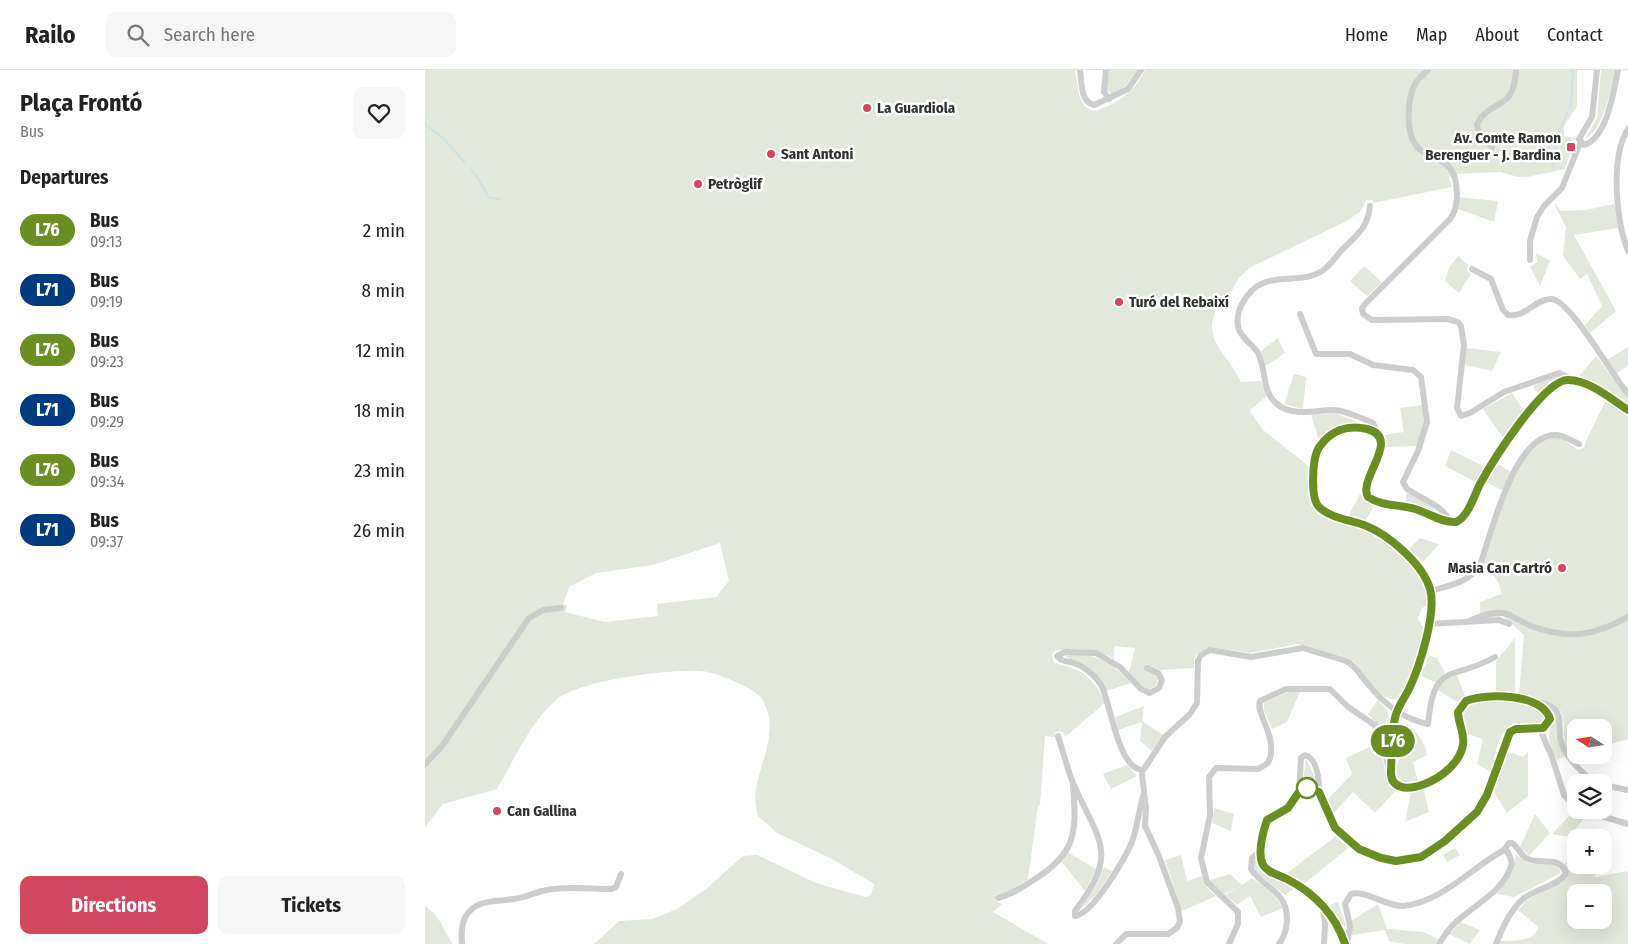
<!DOCTYPE html>
<meta charset="utf-8">
<style>
:root{--surface:#fff;--page:#f6f6f6;--text:#222;--muted:#767676;--line:#e0e0e0;--accent:#d1475d}
body{margin:0;font-family:"Fira Sans Condensed",sans-serif;background:var(--page);color:var(--text);height:100vh;display:flex;flex-direction:column;font-size:19px;white-space:nowrap}
*{box-sizing:border-box;margin:0}
p{font-size:16px;color:var(--muted)}
.icon{flex:none;width:28px;height:28px;fill:none;stroke:currentColor;stroke-width:2;stroke-linecap:round;stroke-linejoin:round}
.map{position:relative;flex:1;overflow:hidden}
.sheet{display:flex;flex-direction:column;background:var(--surface);width:425px}
.sheet>*{flex:none}
.badge{padding:0 10px;border-radius:16px;font-size:18px;line-height:32px}
.needle{width:32px;rotate:282deg}
.controls{position:absolute;left:1142px;top:649px;display:grid;gap:10px}
.controls a{display:grid;place-items:center;width:45px;height:45px;border-radius:10px;background:var(--surface);box-shadow:0 5px 20px #0002;font-size:25px}
.map>.badge{position:absolute;translate:-50% -50%;box-shadow:0 0 0 2px #fff}
h2{padding:0 20px;font-size:19px;line-height:45px}
.round{display:grid;place-items:center;flex:none;width:52px;height:52px;border-radius:10px;background:var(--page)}
.overview{display:flex;align-items:center;justify-content:space-between;height:85px;padding:0 20px}
h1{font-size:24px;font-weight:700;line-height:38px}
.cta{display:flex;gap:10px;margin-top:auto;padding:10px 20px}
.cta a{flex:1;height:58px;border-radius:10px;background:var(--accent);color:#fff;font-size:20px;font-weight:700;line-height:58px;text-align:center}
.cta a+a{background:var(--page);color:var(--text)}
ul{padding:0;list-style:none}
li{display:flex;align-items:center;gap:15px;height:60px;padding:0 20px}
li div{flex:1}
li b{display:block;font-size:19px}
li em{font-style:normal}
li .badge{min-width:55px;font-weight:700;text-align:center}
header{display:flex;align-items:center;gap:30px;box-sizing:border-box;height:70px;padding:0 25px;background:var(--surface);border-bottom:1px solid var(--line)}
header strong{font-size:24px}
nav{display:flex;gap:28px;margin-inline-start:auto;font-size:18px}
.search{width:350px;height:45px;background:var(--page);display:flex;align-items:center;gap:12px;box-sizing:border-box;padding:0 18px;border-radius:10px;color:var(--muted);font-size:19px}
main{display:flex;flex:1;min-height:0}
.map>svg:first-child{display:block}
.green{fill:#e3e8dc;fill-rule:evenodd}
.lines{fill:none;stroke-linecap:round;stroke-linejoin:round}
.stream{stroke:#cee0e8;stroke-width:2}
.street{stroke:#cdcdcd;stroke-width:6}
.line-casing{stroke:#fff;stroke-width:11}
.line{stroke:#6b8e23;stroke-width:8}
.poi-dot{fill:#d1475d;stroke:#fff;stroke-width:2}
.stop-dot{fill:#fff;stroke:#6b8e23;stroke-width:2.5}
.labels{text-anchor:middle;dominant-baseline:central;stroke-width:5;stroke-linejoin:round;paint-order:stroke}
.poi-label{font-size:15px;font-weight:bold;fill:#303030;stroke:#fff;text-anchor:start}
</style>
<header>
<strong>Railo</strong>
<div class="search"><svg class="icon" aria-label="search" viewBox="0 0 24 24"><circle cx="10" cy="10" r="6"/><path d="M15 15l6 6"/></svg>Search here</div>
<nav><a>Home</a><a>Map</a><a>About</a><a>Contact</a></nav>
</header>
<main>
<section class="sheet">
<div class="overview"><div><h1>Plaça Frontó</h1><p>Bus</p></div><a class="round"><svg class="icon" aria-label="heart" viewBox="0 0 24 24"><path d="M12 20l-8-8c-3-5 5-10 8-4 3-6 11-1 8 4z"/></svg></a></div>
<h2>Departures</h2>
<ul>
<li><span class="badge" style="background:#6b8e23;color:#fff">L76</span><div><b>Bus</b><p>09:13</p></div><em>2 min</em></li>
<li><span class="badge" style="background:#003b80;color:#fff">L71</span><div><b>Bus</b><p>09:19</p></div><em>8 min</em></li>
<li><span class="badge" style="background:#6b8e23;color:#fff">L76</span><div><b>Bus</b><p>09:23</p></div><em>12 min</em></li>
<li><span class="badge" style="background:#003b80;color:#fff">L71</span><div><b>Bus</b><p>09:29</p></div><em>18 min</em></li>
<li><span class="badge" style="background:#6b8e23;color:#fff">L76</span><div><b>Bus</b><p>09:34</p></div><em>23 min</em></li>
<li><span class="badge" style="background:#003b80;color:#fff">L71</span><div><b>Bus</b><p>09:37</p></div><em>26 min</em></li>
</ul>
<div class="cta"><a>Directions</a><a>Tickets</a></div>
</section>
<div class="map">
<svg width="1203" height="874" viewBox="0 0 1203 874">
<rect width="100%" height="100%" fill="#fff"/>
<path class="green" d="M0 0H650C654 15 651 37 670 41 692 35 711 20 720 0H1152V36L1139 56V66L1150 68 1140 99 1102 107H1093L1075 102 1031 104 1024 107 1027 117 948 133V130H941L936 141 920 152 826 197 814 208 804 225 798 226C771 270 800 277 816 312L836 311 842 326 825 340 826 343 838 360 885 397C886 409 882 429 890 438 902 453 923 452 939 459 947 463 954 469 961 474 985 491 999 506 1005 534L997 538 993 549 1000 561 993 594 975 628C954 635 940 604 928 591L922 588 873 574 825 583 785 577 773 583 769 588V598L734 600 721 594 720 600 729 604 733 609 731 616 724 619 717 616 704 602 710 578 689 576V589C669 577 653 579 631 580L627 585 629 593C656 599 669 606 680 633L640 667 638 662 634 661 630 663 629 667 620 666 615 735H613L603 809 581 824 570 825V831L577 834 568 842 623 874H169L194 851 227 849 252 839 281 819 318 786 332 785 391 813 440 827 446 825 449 814 407 789 352 763 333 746C320 707 361 669 337 629 329 617 290 602 276 601 245 599 152 610 130 631 105 653 89 690 72 719L18 734 0 757ZM295 473 304 511 291 527 232 534 233 546 180 552 140 542 142 535H138L144 517 171 503 228 495Z
M684 0H712L701 16 687 24 683 22 682 16Z
M1176 0H1190C1187 17 1177 62 1160 69L1172 48Z
M1034 127 1073 131 1069 152 1033 139Z
M1128 132 1136 141 1161 140 1189 134 1193 158 1149 165 1191 241 1165 263 1160 255 1177 236 1162 204 1155 209 1138 186 1141 157Z
M1111 183 1125 191 1115 216 1105 197 1112 192Z
M1033 186 1043 195 1042 201 1046 204 1034 223 1020 211 1024 198Z
M939 196 957 212 942 226 925 211Z
M853 268 860 283 841 296 836 281Z
M1203 277V296L1191 304 1182 290Z
M1041 278 1076 282 1067 301 1040 295Z
M1171 286 1203 328V336L1170 313 1154 306Z
M869 304 881 307 878 339 859 334Z
M1129 307H1139L1114 325 1108 316Z
M1087 323 1099 341 1078 368 1058 339Z
M1181 330 1203 346V669L1179 676V658H1151V684L1148 685C1130 664 1146 657 1134 639L1094 624 1099 565 1078 546 1055 549V532L1076 524 1074 513 1062 496 1057 499C1067 466 1087 377 1126 368 1137 365 1145 375 1153 380L1159 378 1160 373Z
M998 335 999 355 993 376 961 377 959 365 979 362 975 338Z
M910 343 933 352 910 359 894 370 886 345Z
M1026 380 1060 397 1051 412 1020 396Z
M1071 393 1086 402 1077 420 1061 412Z
M982 423 1000 432 1019 447 998 437 980 433Z
M935 424 950 434 941 450 924 445Z
M995 468 1014 474 998 492 984 479Z
M1090 568V624L1071 622V591Z
M654 584C676 586 691 596 706 613L682 621 669 602 640 586Z
M1004 585 1012 588 1020 603 1010 612 996 606Z
M1032 605 1040 626 1032 632 1013 620 1019 611Z
M863 622H875L862 652 847 659 839 640V633Z
M953 630 963 641 965 681 956 658 943 644Z
M1064 631C1081 631 1112 632 1120 649 1112 662 1091 648 1080 660 1072 670 1069 690 1066 702L1052 694 1058 669 1042 664C1035 638 1037 634 1064 631Z
M719 636 717 651 738 665 727 681 715 671 717 652 693 660 690 647Z
M1119 636 1132 646 1131 667 1141 686 1132 690C1129 683 1124 675 1124 667 1124 652 1138 650 1119 636Z
M974 651 977 656 981 653C991 660 1001 674 1002 685L988 692 993 711 979 713 970 703 974 687Z
M953 673 962 706 971 720 950 743 928 722 908 744 902 730 927 704 921 688Z
M1081 681 1098 687 1103 682V726L1082 743 1068 721Z
M881 689 888 703 890 713H878Z
M702 695 712 706 686 719 678 704Z
M998 718 1004 742 980 752 986 722Z
M789 738 809 744 806 761 787 753Z
M1150 740 1161 746 1144 767 1127 764Z
M1110 744 1125 763 1104 786 1095 777Z
M911 766 923 778 879 814 862 803Z
M1030 778 1035 785 1022 792 1018 785Z
M644 783 671 799 660 821 637 792Z
M756 785 762 811 777 806 782 818 791 826 757 841 740 790Z
M1091 785C1096 787 1099 791 1104 793 1114 796 1133 790 1136 803L1089 827 1072 824 1088 801Z
M1151 786V795H1173L1170 807 1203 801V874H1074L1075 871C1089 871 1110 872 1113 857L1093 840 1101 831 1142 808 1144 802 1139 794ZM1151 822H1179V850H1151Z
M832 789C835 807 856 809 869 819L860 825 832 803 828 793Z
M679 797 687 801 673 822 655 841 672 814Z
M805 804 817 815 827 808 848 824 858 838 836 847 825 826 812 835 800 825 815 816 798 825 784 810Z
M913 832 921 856 919 857 905 835Z
M953 834 962 859 999 862 1013 869 1010 874H979L964 871 960 860 927 865 926 851Z
M0 836C17 847 17 859 28 874H0Z
M1036 852 1055 860 1045 874 1024 864Z"/>
<g class="lines">
<path class="stream" d="M0 54 19 69 40 93
M1127 98 1134 61 1146 35 1148 0
M46 100 53 108 64 128 75 129"/>
<path class="street" d="M655 0C657 12 655 32 669 35L703 19 716 0
M681 0 679 22 684 29
M1003 0C999 4 993 9 990 14 982 29 981 60 990 74 1005 95 1031 82 1032 124 1032 133 1031 142 1025 149L941 233 937 238 938 244 947 250 1022 249 1033 252 1036 256 1039 275 1032 338 1036 346 1045 343 1079 322 1134 303 1149 310
M1172 0 1167 47 1154 69 1159 75C1182 68 1189 20 1193 0
M1203 59C1185 87 1191 151 1203 181
M1067 77 1054 63 1052 54C1065 28 1089 43 1091 0
M945 136C943 159 930 166 915 182 910 188 904 197 897 201 870 218 838 195 817 234 813 241 811 252 814 260 818 269 828 275 833 283 842 300 836 322 853 335 869 347 891 340 908 340 917 340 939 349 948 353L953 365
M1105 190V171L1112 147 1119 136 1137 118 1155 73
M1047 199 1066 209 1078 240 1083 245C1100 248 1110 229 1126 229 1145 229 1188 307 1203 324
M875 244 891 284H925L948 295 988 300 996 307 1002 352 993 381 978 412 982 419C993 427 1022 437 1024 452
M1005 521C1024 516 1045 512 1055 495 1066 465 1089 362 1132 365 1140 366 1147 371 1154 374
M1044 551C1056 546 1072 539 1085 545 1092 549 1099 553 1106 556 1145 570 1168 566 1203 547
M1003 554 1074 550 1084 554
M1110 634C1116 632 1119 633 1125 636 1141 645 1131 658 1136 671 1141 687 1157 705 1172 712
M1115 659 1127 687 1139 725 1151 737
M633 666C638 681 642 698 648 713 674 772 695 782 650 841V846C668 844 700 788 707 772 712 758 714 741 718 726
M0 694 17 676 104 548 118 540 136 538
M714 699C694 695 685 636 678 619 672 606 659 596 646 592 640 591 636 591 632 586L640 582 671 583 695 597 716 619 725 623 734 618 737 610 733 603 722 598
M719 699 740 667 765 644 772 633 773 591 776 585 785 580 826 587 878 578 921 591C930 595 936 606 942 613 958 633 978 649 1003 654 1009 590 1026 612 1070 587
M1179 715 1203 720
M874 722 876 688 880 685C893 689 894 710 894 722
M1156 740 1203 754
M835 781 827 788 826 799C838 818 862 821 862 848 862 858 860 866 854 874
M573 828C586 825 596 818 607 811 651 784 652 764 648 716
M897 835 900 853 899 874
M37 874C36 861 36 848 47 839 57 830 76 831 88 829 100 828 110 822 122 820 143 816 166 819 187 819L191 817 196 804
M691 874 701 864H743L752 858 755 851 753 838 734 786 720 756 721 739 717 704
M804 874 813 854V842L782 812 776 788 785 745 784 707 791 698 833 699 843 693C855 669 830 644 835 631L861 619H905L922 636 951 656 965 701
M920 874C910 844 889 823 862 809 854 805 843 803 838 795 832 783 838 761 842 749L863 738 876 719H886L894 722 910 758 934 779 956 788 971 791 996 787 1021 771 1052 742 1062 725 1085 662 1091 659 1118 658 1125 649C1117 623 1061 624 1041 631L1033 642C1033 651 1037 659 1038 668 1040 686 1026 702 1010 709 998 714 969 727 966 704 965 697 968 689 968 682 968 670 967 656 971 644 978 624 991 607 998 586 1002 571 1009 534 1005 519 998 494 963 464 939 455 925 450 905 448 894 437 885 428 887 386 895 376 900 369 907 363 915 360 923 357 934 357 942 359 978 367 932 410 943 427 958 437 977 434 993 440 1005 444 1018 453 1031 452 1043 447 1049 426 1055 414 1067 392 1117 312 1142 310 1163 309 1186 329 1203 340
M922 874 925 856 920 834 926 824C939 819 962 837 978 836 1017 832 1046 798 1079 780L1083 782 1087 793C1080 821 1050 834 1031 852 1024 858 1019 866 1014 874
M1071 874C1077 859 1085 840 1098 829 1108 820 1137 814 1141 803 1134 784 1114 796 1101 788 1095 784 1093 777 1087 773H1084L1079 780"/>
</g>
<g class="lines">
<g class="line-casing">
<path id="line" d="M920 874C910 844 889 823 862 809 854 805 843 803 838 795 832 783 838 762 842 750L863 738 876 719H886L894 722 910 758 934 779 956 788 971 791 996 787 1020 771 1052 742 1062 725 1085 662 1091 659 1118 658 1125 649C1117 623 1061 623 1041 631L1033 642C1033 653 1040 664 1038 675 1032 710 964 736 966 701 967 684 966 664 970 648 972 638 978 630 983 621 994 599 1012 543 1005 519 998 494 963 464 939 455 925 450 905 448 894 437 885 428 887 386 895 376 900 369 907 363 915 360 923 357 934 357 942 359 978 368 932 409 943 427 958 437 977 434 993 440 1005 444 1018 453 1031 452 1043 447 1049 426 1055 414 1067 392 1117 312 1142 310 1163 309 1186 329 1203 340"/>
</g>
<use href="#line" class="line"/>
</g>
<g class="poi-dot">
<circle cx="442" cy="38" r="5"/>
<rect x="1141" y="72" width="10" height="10" rx="2.5"/>
<circle cx="346" cy="84" r="5"/>
<circle cx="273" cy="114" r="5"/>
<circle cx="694" cy="232" r="5"/>
<circle cx="1137" cy="498" r="5"/>
<circle cx="72" cy="741" r="5"/>
</g>
<circle class="stop-dot" cx="882" cy="718" r="10"/>
<g class="labels">
<g class="poi-label">
<text x="452" y="38">La Guardiola</text>
<text x="1136" y="68" text-anchor="end">Av. Comte Ramon<tspan x="1136" dy="17">Berenguer - J. Bardina</tspan></text>
<text x="356" y="84">Sant Antoni</text>
<text x="283" y="114">Petròglif</text>
<text x="704" y="232">Turó del Rebaixí</text>
<text x="1127" y="498" text-anchor="end">Masia Can Cartró</text>
<text x="82" y="741">Can Gallina</text>
</g>
</g>
</svg>
<div class="controls">
<a><svg class="needle" viewBox="-14 -14 28 28"><path d="M0-13l5 13h-10z" fill="#e53935"/><path d="M0 13l5-13h-10z" fill="#767676"/></svg></a>
<a><svg class="icon" aria-label="layers" viewBox="0 0 24 24"><path d="M12 4l9 5-9 5-9-5zM3 14l9 5 9-5"/></svg></a>
<a>+</a>
<a>−</a>
</div>
<b class="badge" style="left:968px;top:671px;background:#6b8e23;color:#fff">L76</b>
</div>
</main>
